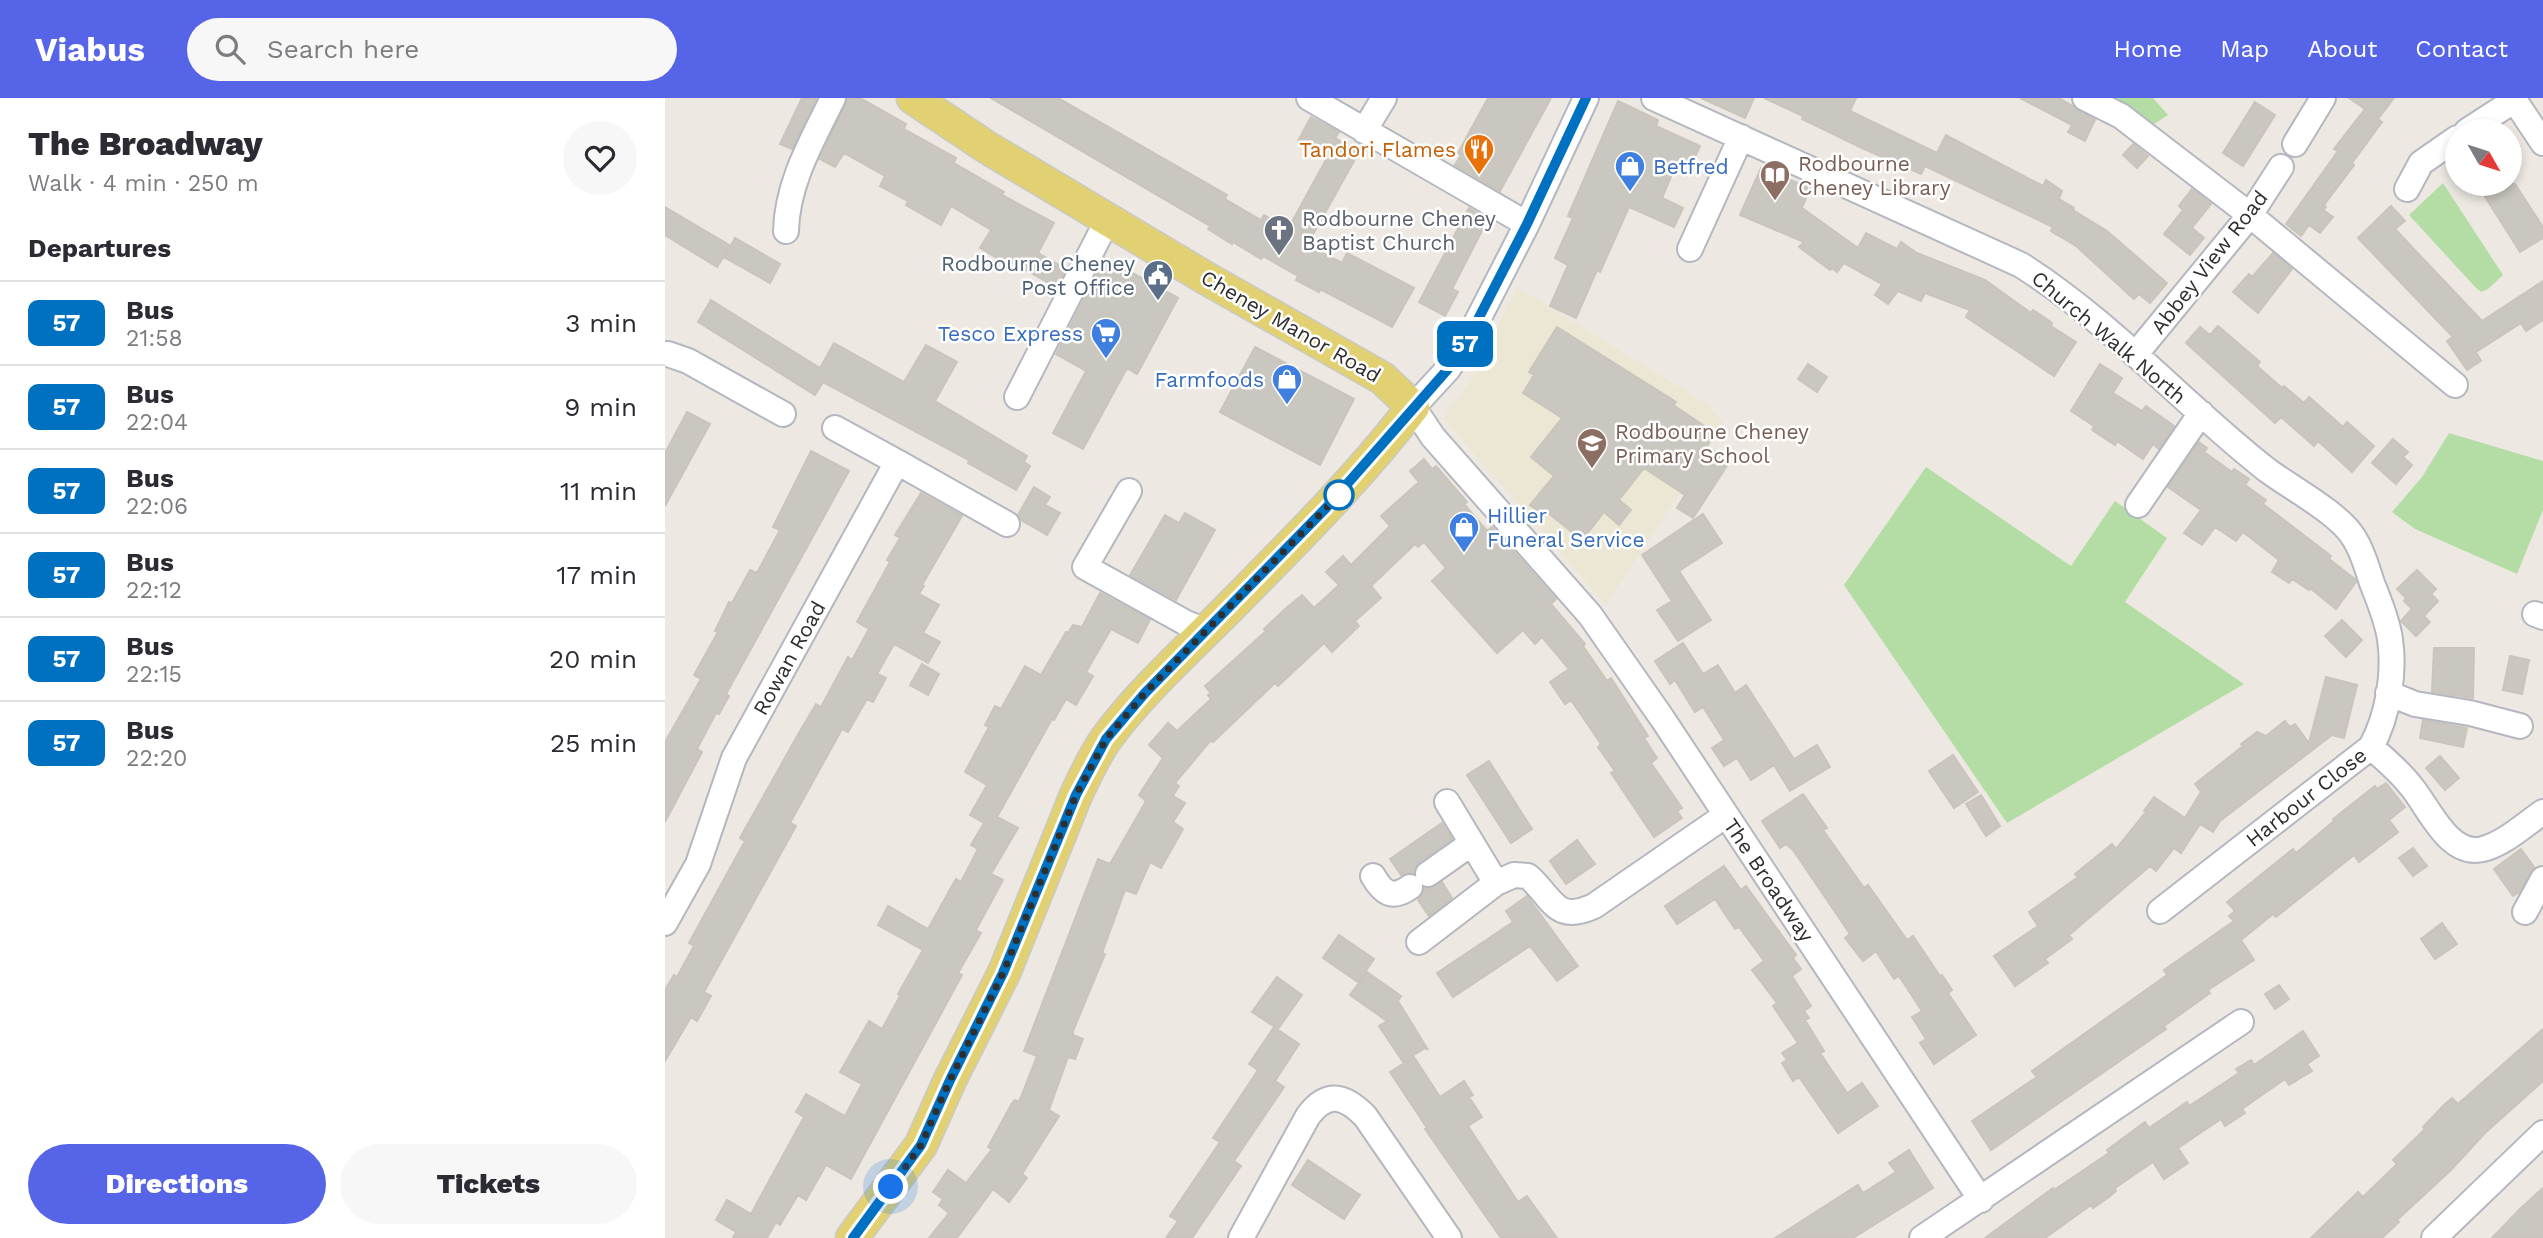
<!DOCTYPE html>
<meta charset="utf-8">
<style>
:root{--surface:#fff;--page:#f7f7f7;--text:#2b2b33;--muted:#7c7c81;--line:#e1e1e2;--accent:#5665e7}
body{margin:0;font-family:"Work Sans",sans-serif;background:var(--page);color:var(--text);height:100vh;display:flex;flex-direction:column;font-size:26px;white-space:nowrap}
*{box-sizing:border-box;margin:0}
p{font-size:23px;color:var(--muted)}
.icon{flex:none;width:38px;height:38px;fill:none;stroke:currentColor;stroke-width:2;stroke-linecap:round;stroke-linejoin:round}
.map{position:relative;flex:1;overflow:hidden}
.panel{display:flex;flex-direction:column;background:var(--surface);width:665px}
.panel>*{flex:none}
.badge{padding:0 14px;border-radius:10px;font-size:24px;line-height:46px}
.needle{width:46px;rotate:129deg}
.buttons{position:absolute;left:1780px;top:21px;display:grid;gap:14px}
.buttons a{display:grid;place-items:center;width:77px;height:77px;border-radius:50%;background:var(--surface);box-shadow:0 4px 10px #0003;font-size:35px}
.you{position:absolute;width:35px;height:35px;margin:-18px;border:5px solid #fff;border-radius:50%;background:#1a73e8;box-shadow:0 0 0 10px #1a73e833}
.map>.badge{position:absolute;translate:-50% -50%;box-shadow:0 0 0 4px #fff}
h2{padding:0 28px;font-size:26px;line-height:63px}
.round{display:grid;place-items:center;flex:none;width:74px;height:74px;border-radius:37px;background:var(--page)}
.summary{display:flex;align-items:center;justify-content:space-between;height:119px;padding:0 28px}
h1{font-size:33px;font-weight:800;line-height:52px}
.primary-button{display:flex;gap:14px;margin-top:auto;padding:14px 28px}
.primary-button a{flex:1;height:80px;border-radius:42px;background:var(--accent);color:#fff;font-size:28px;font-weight:800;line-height:80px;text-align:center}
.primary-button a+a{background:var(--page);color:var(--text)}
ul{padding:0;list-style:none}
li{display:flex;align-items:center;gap:21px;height:84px;padding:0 28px;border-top:2px solid var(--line)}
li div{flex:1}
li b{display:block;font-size:26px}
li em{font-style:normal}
li .badge{min-width:77px;font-weight:700;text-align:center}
header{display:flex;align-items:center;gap:42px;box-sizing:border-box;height:98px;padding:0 35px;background:var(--accent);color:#fff}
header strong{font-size:33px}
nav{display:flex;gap:38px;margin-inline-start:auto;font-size:24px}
.search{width:490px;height:63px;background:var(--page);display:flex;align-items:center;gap:18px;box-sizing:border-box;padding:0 24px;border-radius:38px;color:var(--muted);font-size:26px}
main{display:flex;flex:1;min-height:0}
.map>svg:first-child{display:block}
.education{fill:#ece7d4}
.green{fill:#b4dda5}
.building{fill:#cac7c0;stroke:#c9c5bc;stroke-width:2}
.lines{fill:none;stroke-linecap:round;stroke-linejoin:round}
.minor-casing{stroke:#b5b7c0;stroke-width:28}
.major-casing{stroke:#c9c9c9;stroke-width:35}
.minor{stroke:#fff;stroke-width:24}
.major{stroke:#e2d172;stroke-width:32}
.line-casing{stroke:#fff;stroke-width:16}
.line{stroke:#0070c0;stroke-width:10}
.walk{stroke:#2e2e2e;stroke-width:7;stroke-dasharray:0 12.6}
.stop-dot{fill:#fff;stroke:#0070c0;stroke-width:3.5}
.labels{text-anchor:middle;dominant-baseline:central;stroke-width:5;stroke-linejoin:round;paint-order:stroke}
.food-label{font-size:21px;fill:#c56008;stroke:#fff;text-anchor:end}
.education-label{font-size:21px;fill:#785e54;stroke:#fff;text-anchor:start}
.shop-label{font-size:21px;fill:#366cbe;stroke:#fff;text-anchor:start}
.worship-label{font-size:21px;fill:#5b616d;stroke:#fff;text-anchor:start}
.street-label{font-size:21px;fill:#2e2e2e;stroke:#fff}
.service-label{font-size:21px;fill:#4e5e75;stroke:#fff;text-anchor:end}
</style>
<header>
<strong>Viabus</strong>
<div class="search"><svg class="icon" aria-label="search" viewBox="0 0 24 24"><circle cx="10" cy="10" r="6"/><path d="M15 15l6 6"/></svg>Search here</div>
<nav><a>Home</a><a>Map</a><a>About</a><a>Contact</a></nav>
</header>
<main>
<section class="panel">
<div class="summary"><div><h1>The Broadway</h1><p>Walk · 4 min · 250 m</p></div><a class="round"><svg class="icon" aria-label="heart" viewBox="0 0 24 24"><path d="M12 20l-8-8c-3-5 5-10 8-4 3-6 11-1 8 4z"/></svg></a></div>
<h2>Departures</h2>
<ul>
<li><span class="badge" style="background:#0070c0;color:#fff">57</span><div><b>Bus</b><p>21:58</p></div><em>3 min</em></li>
<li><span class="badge" style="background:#0070c0;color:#fff">57</span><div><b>Bus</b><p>22:04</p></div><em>9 min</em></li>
<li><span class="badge" style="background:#0070c0;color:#fff">57</span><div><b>Bus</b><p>22:06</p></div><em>11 min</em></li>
<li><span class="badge" style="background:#0070c0;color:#fff">57</span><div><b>Bus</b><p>22:12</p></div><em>17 min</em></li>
<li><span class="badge" style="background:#0070c0;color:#fff">57</span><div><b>Bus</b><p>22:15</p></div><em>20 min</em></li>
<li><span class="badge" style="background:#0070c0;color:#fff">57</span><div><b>Bus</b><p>22:20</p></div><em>25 min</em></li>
</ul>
<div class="primary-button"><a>Directions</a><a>Tickets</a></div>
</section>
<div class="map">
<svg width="1878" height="1140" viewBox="0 0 1878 1140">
<rect width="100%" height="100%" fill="#ede9e2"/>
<path class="education" d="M852 189 1042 306 1060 327 941 507 778 320 805 284Z"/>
<path class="green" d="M1435 0H1488L1503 17 1486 28Z
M1778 85 1838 177 1823 191 1816 194 1811 190 1744 117Z
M1784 335 1878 363V412L1852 476 1750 431 1727 414 1757 379Z
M1261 369 1406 468 1450 403 1502 440 1460 504 1579 586 1342 725 1179 487Z"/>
<path class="building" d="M137 0H151L127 51 115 46Z
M183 0H195L241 26 239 31 291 60 289 65 339 94 337 97 389 125 373 155 401 171 391 189 339 160 337 163 315 150 326 132 286 108 276 127 241 107 243 103 215 88 220 78 179 55 170 69 155 61Z
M326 0H393L562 97 560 101 596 122 599 117 623 131 662 60 633 43 646 19 674 34 670 40 694 54 642 147 677 165 682 155 749 190 727 229 655 191 654 194 631 182 633 178 598 158 596 161 568 144 567 146 543 131 545 128Z
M823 0H886L835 93 790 67 796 57 793 55Z
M1036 0H1089L1080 20Z
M1099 0H1191L1185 13 1272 55 1281 37 1378 88 1381 82 1397 93 1394 101 1409 110 1408 112 1442 133 1502 185 1485 205 1474 196 1469 201 1411 148 1386 133 1388 129 1260 68 1256 76 1197 50 1137 21 1138 18Z
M1355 0H1394L1430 22 1420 43 1403 34 1407 27Z
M1684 0H1729L1713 21 1717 24 1687 65 1689 67 1659 107 1661 109 1658 112 1668 119 1655 135 1644 127 1636 138 1621 126 1673 53 1669 51 1700 11Z
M953 3 993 22 991 28 1035 48 1026 68 1013 62 997 100 1018 110 1009 129 964 109 935 174 932 172 911 220 885 208 903 167 890 160 908 120 903 118Z
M1590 4 1610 17 1578 68 1558 55Z
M1468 46 1483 58 1472 70 1458 57Z
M1096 70 1145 90 1137 110 1193 150 1201 135 1232 151 1236 144 1252 155 1320 182 1366 215 1368 212 1387 225 1386 228 1411 244 1389 278 1301 219 1305 212 1260 195 1256 203 1233 193 1223 206 1210 197 1217 186 1179 165 1172 174 1167 170 1165 172 1134 149 1139 144 1075 117Z
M1812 86H1850L1878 129V140L1855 154Z
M1527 91 1546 106 1527 130 1539 140 1525 157 1499 136 1518 112 1514 108Z
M1726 108 1740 123 1730 131 1817 223 1878 183V222L1861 233 1856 225 1811 254 1816 263 1802 272 1782 243 1788 239 1693 140Z
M0 109 66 148 70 140 115 166 105 185 59 159 63 152 52 169 0 137Z
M804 110 823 121 787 191 793 194 780 218 754 204Z
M1608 155 1627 171 1593 215 1568 194 1584 176 1587 179Z
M440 160 513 200 472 276 462 270 418 351 388 335 421 273 391 256Z
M46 202 155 270 169 245 239 284 261 247 292 264 270 303 362 358 359 364 365 368 351 392 303 365 304 362 158 284 150 297 33 224Z
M1553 228 1595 264 1592 268 1617 290 1619 288 1639 305 1644 299 1678 329 1682 324 1709 348 1687 374 1653 343 1649 348 1616 319 1610 325 1521 245 1535 229 1545 237Z
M892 229 1011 304 1008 307 1050 335 1042 348 1065 363 1028 420 1012 410 1020 397 979 370 954 402 966 412 954 427 939 414 917 442 882 414 879 418 865 407 889 378 866 359 897 320 858 295 869 277 864 274Z
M590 249 689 301 655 367 555 314Z
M1143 266 1162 279 1152 294 1133 281Z
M1435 266 1457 280 1448 295 1477 313 1481 308 1509 328 1494 351 1488 346 1478 361 1452 343 1450 347 1427 332 1429 328 1406 313Z
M22 314 45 326 0 408V355Z
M1728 341 1743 354 1738 359 1747 367 1731 386 1707 365Z
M1534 344 1542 350 1539 354 1567 374 1569 371 1584 381 1580 387 1601 402 1598 406 1666 458 1664 461 1690 481 1691 484 1671 511 1645 490 1644 492 1627 481 1624 485 1607 474 1614 462 1578 434 1571 443 1550 429 1537 447 1519 435 1536 412 1503 389Z
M146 353 184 373 61 596 64 598 54 616 51 615 32 651 37 654 0 724V644L36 581 29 577 53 534 50 533 64 504 67 505 85 472 92 475 115 432 108 429Z
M759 361 767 371 771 368 802 404 799 406 822 433 827 429 891 501 886 506 920 546 918 548 942 583 946 580 983 638 979 640 992 660 986 665 1017 710 1012 713 1017 720 989 739 946 675 950 673 933 649 936 646 906 602 900 606 885 584 904 571 877 539 870 546 858 532 832 555 767 483 781 470 759 444 753 449 750 446 706 488 716 500 690 523 694 528 667 554 659 545 613 588 610 585 548 644 546 642 510 685 514 688 508 698 520 705 508 724 518 731 496 770 485 764 471 796 460 792 437 855 440 856 408 933V937L418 941 410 961 403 959 384 1012 394 1018 357 1076 362 1080 344 1104 328 1091 292 1140H264L284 1115 274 1107 278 1101 268 1094 283 1072 301 1085 327 1051 323 1049 347 1005 350 1002 354 1004 372 958 359 953 433 761 445 766 481 703 474 697 498 660 484 647 503 625 512 633 546 601 543 597 546 595 540 588 601 533 599 531 620 511 637 497 649 510 674 487 661 474 678 458 686 467 725 428 716 418 754 384 745 373Z
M369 389 385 399 380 407 395 415 382 437 356 422 353 417Z
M256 395 297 418 257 487 259 488 254 496 274 507 258 535 275 544 263 565 229 546 212 576 221 580 208 604 202 601 183 634 177 631 125 725 131 728 39 894 46 898 32 923 26 919 0 963V892L9 877 12 879 29 848 24 845 80 743 75 740 135 633 151 606 156 609 183 559 187 562 204 531 192 524 225 464 222 462 235 440 230 437Z
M520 415 550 432 511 502 465 477 500 417 514 425Z
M1038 416 1057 445 1014 473 1046 522 1013 543 992 512 1007 503 977 457Z
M1752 472 1771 491 1766 496 1773 503 1759 518 1765 524 1751 538 1736 523 1747 511 1739 503 1741 500 1732 491Z
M435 495 485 522 473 545 446 531 421 574 428 578 411 607 401 601 389 622 387 621 332 719 353 730 326 776 338 782 311 832 316 835 293 875 297 877 186 1081 161 1067 141 1102 133 1097 115 1127 111 1124 102 1140H68L71 1134 51 1122 62 1102 86 1116 139 1019 131 1014 141 996 180 1018 197 986 175 974 204 923 217 931 235 898 233 896 258 852 213 827 223 808 263 831 291 781 296 784 313 751 306 747 319 725 305 717 322 687 300 674 324 629 320 627 330 608 336 611 360 568 376 577 401 534 403 535 408 527 417 529Z
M1677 522 1697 542 1681 559 1660 538Z
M1018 545 1038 576 1053 567 1070 595 1081 587 1129 661 1152 647 1165 669 1125 693 1109 667 1086 682 1072 660 1059 668 1047 650 1059 642 1038 609 1030 614 1010 582 1005 586 990 563Z
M1769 550H1809L1808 600 1767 594Z
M1845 558 1864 562 1857 596 1838 592Z
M257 566 274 576 263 597 245 587Z
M1661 579 1692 587 1679 640 1667 637 1555 723 1548 734 1535 726 1516 755 1509 750 1491 773 1485 768 1404 837 1407 841 1380 861 1383 865 1350 888 1329 858 1373 828 1364 814 1413 779 1410 776 1447 746 1451 751 1481 714 1479 713 1489 699 1520 720 1536 694 1530 686 1578 648 1576 646 1592 634 1601 638 1620 623 1625 629 1630 626 1644 645Z
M1758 622 1802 630 1798 649 1755 640Z
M1288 657 1313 694 1289 710 1264 673Z
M1775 658 1794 680 1780 692 1761 670Z
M824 663 867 731 846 745 802 677Z
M1721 685 1740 709 1724 722 1733 734 1694 764 1689 757 1611 819 1608 816 1576 842 1589 862 1543 892 1545 895 1499 928 1501 931 1326 1052 1307 1023 1372 979 1367 973 1502 877 1499 872 1569 823 1564 818 1570 813 1562 804 1628 751 1631 755 1669 723 1668 721 1710 688 1712 691Z
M1138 696 1162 730 1158 732 1199 790 1203 787 1242 842 1248 838 1275 878 1277 877 1287 892 1283 895 1311 937 1269 966 1255 945 1261 941 1247 919 1257 913 1234 878 1229 881 1211 853 1198 863 1180 840 1185 836 1128 752 1121 746 1115 750 1097 723Z
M1316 697 1335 728 1321 738 1301 706Z
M777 725 787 741 754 764 749 775 736 777 725 761Z
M912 742 930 766 901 786 885 763Z
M1748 750 1762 768 1748 778 1734 760Z
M1856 751 1869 769 1854 794 1848 798 1829 771Z
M1059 768 1076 792 1081 788 1131 857 1128 860 1136 871 1127 878 1146 908 1139 913 1144 920 1140 922 1159 953 1155 955 1182 995 1197 985 1213 1008 1173 1035 1134 979 1128 983 1117 965 1122 962 1117 955 1133 945 1108 908 1112 905 1087 872 1099 863 1074 829 1070 831 1050 801 1012 826 1000 808Z
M777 784 787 800 764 818 753 802 760 790 765 791Z
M862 798 913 868 892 883 865 848 788 899 772 875 848 824 841 813Z
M1777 825 1792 846 1770 861 1756 841Z
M674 837 709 861 693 884 658 860Z
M702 874 736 898 733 903 763 952 760 950 738 964 714 928 722 923 685 897Z
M612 879 637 897 613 931 587 914Z
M1614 887 1624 901 1610 911 1600 896Z
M609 929 634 946 610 983 619 989 569 1063 576 1068 527 1140H501L513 1123 505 1118 555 1044 548 1040 593 972 584 966Z
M1878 931V983L1820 1035 1786 1072 1732 1122 1734 1124 1717 1140H1646L1693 1094 1698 1099 1732 1066 1728 1062 1760 1031 1758 1029 1779 1007 1787 1000 1793 1006Z
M1638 933 1654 958 1642 966 1647 973 1624 987 1620 981 1577 1011 1580 1015 1560 1028 1556 1021 1513 1050 1523 1065 1499 1081 1488 1064 1450 1090 1451 1093 1444 1099 1428 1110 1426 1107 1380 1140H1320L1388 1090 1389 1092 1444 1055 1442 1052 1480 1024 1484 1030 1522 1004 1524 1008 1574 975 1571 971 1586 962 1589 967Z
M749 959 775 999 799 983 808 997 804 999 817 1019 803 1028 853 1104 862 1098 892 1140H836L760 1031 762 1030 725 974Z
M1244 1052 1268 1090 1188 1140H1110L1193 1087 1198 1095 1231 1074 1224 1065Z
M643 1062 695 1097 679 1121 627 1087Z
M1878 1090V1140H1827L1855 1111Z"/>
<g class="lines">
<g class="minor-casing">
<path id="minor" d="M644 0 862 126
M921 0 862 126 805 237 783 271 748 309 768 339 925 517 997 620 1316 1102
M989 0 1356 167C1446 224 1518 306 1602 372 1626 390 1674 415 1689 440 1698 454 1702 470 1707 485 1714 503 1722 521 1725 541 1730 576 1723 618 1706 649L1495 813
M1420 0 1456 18 1585 117 1790 287
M1848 0 1878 45
M699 33 719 0
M1802 33 1850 2
M1630 46 1658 0
M1742 91 1756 65 1792 40
M121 133C122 85 147 43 168 0
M1025 151 1076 39
M3 256 23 263 118 316
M1470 257 1585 117 1616 69
M352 299 443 121
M232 364 342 426
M464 393 420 469 521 525 541 533
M1473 407 1536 315
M1870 516 1878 519
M1723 595 1750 606 1805 615 1855 628
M1706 649C1720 661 1734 673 1745 687 1763 707 1783 760 1818 751 1840 745 1859 727 1878 714
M782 704 831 785
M763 776 807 745
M708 778C718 795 727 802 745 789
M1860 814 1878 781
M0 825 33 766 69 660 232 364 170 330
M754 844 831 785 849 777 863 778C888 800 890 826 929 808L1061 717
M576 1140 643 1018C663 991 681 999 700 1018L784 1140
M1257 1140 1576 924
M1769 1140 1878 1035"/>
</g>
<g class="major-casing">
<path id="major" d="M187 1140 256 1047 285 982 339 875 411 697C420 678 429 658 441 641 475 595 518 556 558 516 624 449 691 383 748 309L717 280 539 179 323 50 248 0"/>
</g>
<use href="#minor" class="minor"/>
<use href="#major" class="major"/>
</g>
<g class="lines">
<g class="line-casing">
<path id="line" d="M188 1140 256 1047 285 982 338 875 411 697 441 641 480 595 661 410 783 271 805 237 862 126 921 0"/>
</g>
<use href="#line" class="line"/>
<path class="walk" d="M226 1089 256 1047 285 982 338 875 411 697 441 641 480 595 674 397"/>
</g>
<defs>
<g id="restaurant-pin" transform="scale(1.575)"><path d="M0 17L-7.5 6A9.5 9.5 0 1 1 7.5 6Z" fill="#e8710a" stroke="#fff"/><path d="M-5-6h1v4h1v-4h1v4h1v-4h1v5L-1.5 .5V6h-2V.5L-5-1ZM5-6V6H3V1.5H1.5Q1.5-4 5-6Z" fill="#fff"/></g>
<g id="shop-pin" transform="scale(1.575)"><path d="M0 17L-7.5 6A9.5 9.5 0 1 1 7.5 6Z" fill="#3f7fe0" stroke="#fff"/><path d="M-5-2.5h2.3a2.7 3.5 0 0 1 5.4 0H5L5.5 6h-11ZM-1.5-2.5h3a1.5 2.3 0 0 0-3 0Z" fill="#fff"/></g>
<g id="library-pin" transform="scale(1.575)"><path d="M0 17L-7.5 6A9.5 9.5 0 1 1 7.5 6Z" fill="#8d6e63" stroke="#fff"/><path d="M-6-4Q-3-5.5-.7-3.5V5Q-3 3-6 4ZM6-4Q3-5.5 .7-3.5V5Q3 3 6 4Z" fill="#fff"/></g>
<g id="church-pin" transform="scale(1.575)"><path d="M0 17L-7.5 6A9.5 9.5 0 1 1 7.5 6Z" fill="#6b7280" stroke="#fff"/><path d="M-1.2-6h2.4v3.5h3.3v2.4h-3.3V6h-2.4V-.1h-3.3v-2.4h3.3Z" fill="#fff"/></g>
<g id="civic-pin" transform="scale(1.575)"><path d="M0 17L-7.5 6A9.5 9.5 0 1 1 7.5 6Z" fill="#5c6f8a" stroke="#fff"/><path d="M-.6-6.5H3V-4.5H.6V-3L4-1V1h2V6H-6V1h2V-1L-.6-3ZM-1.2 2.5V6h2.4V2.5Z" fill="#fff"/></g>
<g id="supermarket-pin" transform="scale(1.575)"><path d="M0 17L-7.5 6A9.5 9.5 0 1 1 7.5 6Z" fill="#3f7fe0" stroke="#fff"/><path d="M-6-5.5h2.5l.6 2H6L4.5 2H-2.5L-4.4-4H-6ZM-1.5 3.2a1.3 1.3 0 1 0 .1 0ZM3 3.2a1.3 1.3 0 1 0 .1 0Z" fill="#fff"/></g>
<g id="school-pin" transform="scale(1.575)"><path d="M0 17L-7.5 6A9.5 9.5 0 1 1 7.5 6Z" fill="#8d6e63" stroke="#fff"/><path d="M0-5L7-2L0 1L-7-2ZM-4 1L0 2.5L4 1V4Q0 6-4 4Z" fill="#fff"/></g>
</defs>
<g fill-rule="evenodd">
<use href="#restaurant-pin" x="814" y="51"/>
<use href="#shop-pin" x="965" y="68"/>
<use href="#library-pin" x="1110" y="77"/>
<use href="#church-pin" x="614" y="132"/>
<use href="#civic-pin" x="493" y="177"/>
<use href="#supermarket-pin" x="441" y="235"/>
<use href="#shop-pin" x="622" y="281"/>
<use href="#school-pin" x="927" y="345"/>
<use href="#shop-pin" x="799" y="429"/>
</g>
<circle class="stop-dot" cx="674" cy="397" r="14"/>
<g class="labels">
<g class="food-label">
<text x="791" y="51">Tandori Flames</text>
</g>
<g class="education-label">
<text x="1133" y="65">Rodbourne<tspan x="1133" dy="24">Cheney Library</tspan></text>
<text x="950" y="333">Rodbourne Cheney<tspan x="950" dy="24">Primary School</tspan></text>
</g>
<g class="shop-label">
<text x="988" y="68">Betfred</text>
<text x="418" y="235" text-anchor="end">Tesco Express</text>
<text x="599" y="281" text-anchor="end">Farmfoods</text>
<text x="822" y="417">Hillier<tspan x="822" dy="24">Funeral Service</tspan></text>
</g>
<g class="worship-label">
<text x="637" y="120">Rodbourne Cheney<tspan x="637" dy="24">Baptist Church</tspan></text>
</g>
<g class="street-label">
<text transform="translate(1544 164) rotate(-52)">Abbey View Road</text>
<text transform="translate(626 228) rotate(30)">Cheney Manor Road</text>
<text transform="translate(1444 239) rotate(40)">Church Walk North</text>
<text transform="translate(124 560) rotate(-61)">Rowan Road</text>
<text transform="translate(1641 699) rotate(-38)">Harbour Close</text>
<text transform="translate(1104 782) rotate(56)">The Broadway</text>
</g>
<g class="service-label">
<text x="470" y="165">Rodbourne Cheney<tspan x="470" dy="24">Post Office</tspan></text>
</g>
</g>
</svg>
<div class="buttons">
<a><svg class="needle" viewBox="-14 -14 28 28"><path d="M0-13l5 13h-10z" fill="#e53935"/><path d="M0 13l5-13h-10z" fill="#7c7c81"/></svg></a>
</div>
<div class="you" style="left:226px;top:1089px"></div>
<b class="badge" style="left:800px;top:246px;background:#0070c0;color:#fff">57</b>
</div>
</main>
